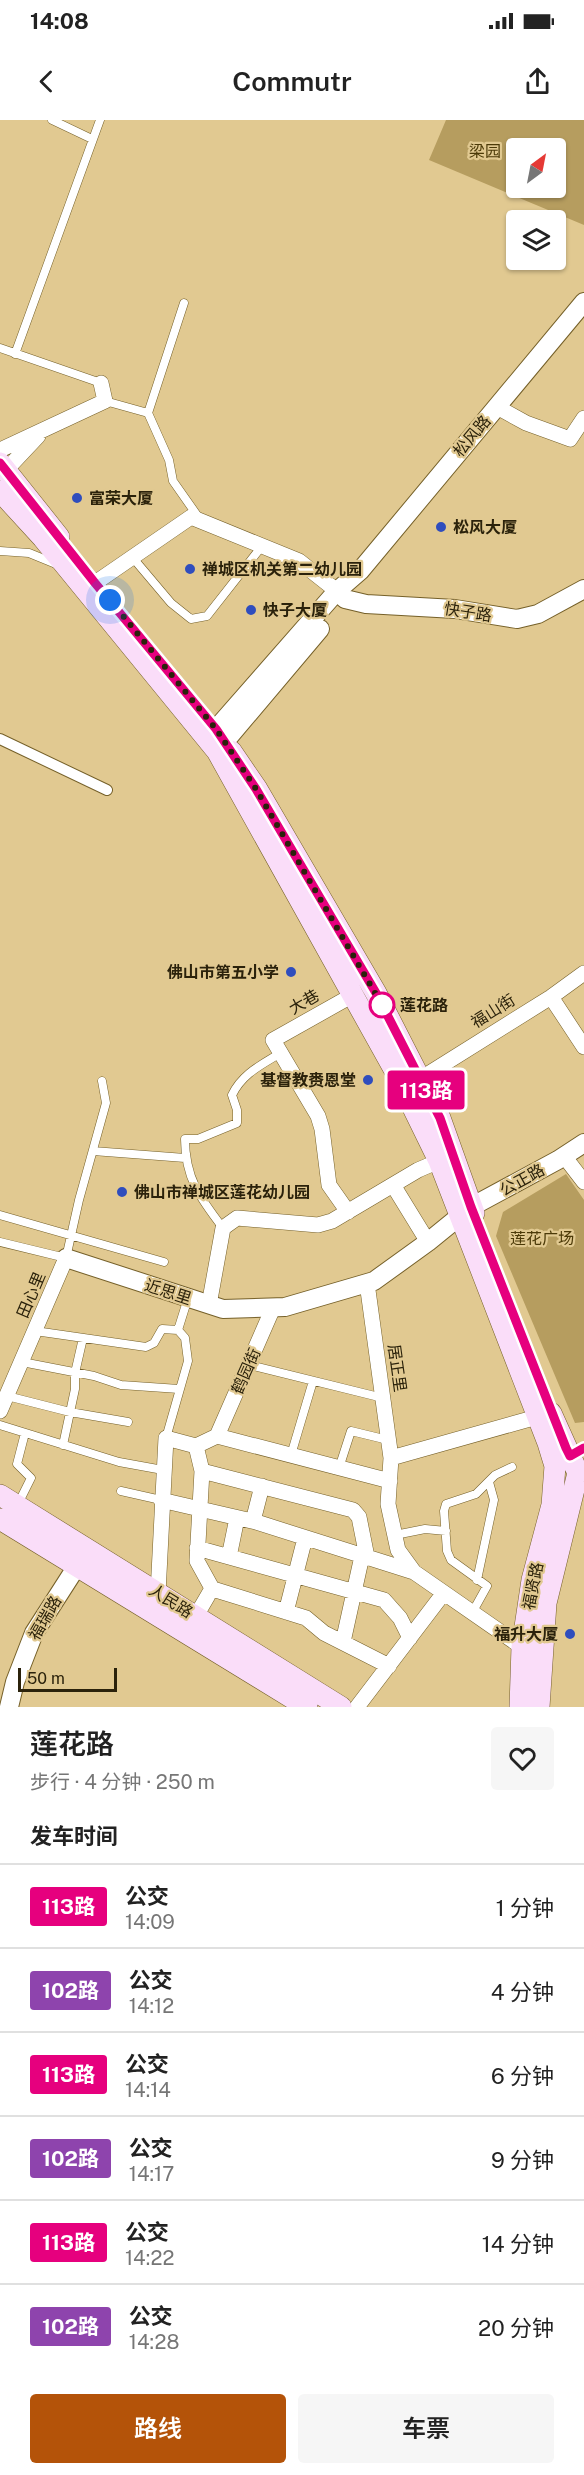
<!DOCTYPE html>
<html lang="zh">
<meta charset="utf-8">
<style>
:root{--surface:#fff;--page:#f6f6f6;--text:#222;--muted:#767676;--line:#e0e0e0;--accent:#b45309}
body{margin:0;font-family:"Public Sans","Noto Sans SC",sans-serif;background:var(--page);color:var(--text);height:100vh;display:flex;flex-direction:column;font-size:22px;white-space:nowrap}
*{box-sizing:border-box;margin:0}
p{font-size:20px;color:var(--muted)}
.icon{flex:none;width:33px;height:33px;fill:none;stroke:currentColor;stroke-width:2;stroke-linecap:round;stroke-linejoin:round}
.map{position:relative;height:1587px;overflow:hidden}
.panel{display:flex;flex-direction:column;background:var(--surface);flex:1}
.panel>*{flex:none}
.badge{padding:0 12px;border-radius:4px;font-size:21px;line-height:39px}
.needle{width:39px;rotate:32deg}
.buttons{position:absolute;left:506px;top:18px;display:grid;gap:12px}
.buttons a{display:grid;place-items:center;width:60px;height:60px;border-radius:6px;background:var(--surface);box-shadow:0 2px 4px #0004;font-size:30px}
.scale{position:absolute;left:18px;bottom:15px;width:99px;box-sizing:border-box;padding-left:6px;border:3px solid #2b220b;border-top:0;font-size:16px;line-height:21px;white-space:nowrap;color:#2b220b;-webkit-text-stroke:4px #e1c991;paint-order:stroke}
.you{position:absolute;width:30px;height:30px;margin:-15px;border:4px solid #fff;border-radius:50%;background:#1a73e8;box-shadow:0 0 0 9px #1a73e833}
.map>.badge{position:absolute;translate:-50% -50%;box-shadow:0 0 0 3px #fff}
h2{padding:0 30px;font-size:22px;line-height:54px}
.round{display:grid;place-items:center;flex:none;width:63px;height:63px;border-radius:6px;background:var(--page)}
.headline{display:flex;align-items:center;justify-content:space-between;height:102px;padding:0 30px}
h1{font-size:28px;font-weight:600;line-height:45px}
.action{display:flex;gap:12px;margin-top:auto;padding:12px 30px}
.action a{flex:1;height:69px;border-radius:6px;background:var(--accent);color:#fff;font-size:24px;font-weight:600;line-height:69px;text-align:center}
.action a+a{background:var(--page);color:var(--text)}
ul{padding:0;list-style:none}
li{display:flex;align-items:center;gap:18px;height:84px;padding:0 30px;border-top:2px solid var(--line)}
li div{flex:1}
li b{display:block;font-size:22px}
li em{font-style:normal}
li .badge{min-width:66px;font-weight:700;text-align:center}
.status{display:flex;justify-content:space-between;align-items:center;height:42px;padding:0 30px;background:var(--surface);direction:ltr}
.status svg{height:16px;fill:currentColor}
header{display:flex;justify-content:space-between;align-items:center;height:78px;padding:0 30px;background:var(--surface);font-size:27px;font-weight:600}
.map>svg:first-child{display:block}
.green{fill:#b69d5f;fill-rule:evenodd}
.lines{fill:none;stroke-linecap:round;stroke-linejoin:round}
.service-casing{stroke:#756029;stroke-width:9}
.pedestrian-casing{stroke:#756029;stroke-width:12}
.minor-casing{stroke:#756029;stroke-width:16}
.tertiary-casing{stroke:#756029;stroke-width:20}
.secondary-casing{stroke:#756029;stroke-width:22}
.service{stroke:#fff;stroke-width:8}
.pedestrian{stroke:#fff;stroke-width:10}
.minor{stroke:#fff;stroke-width:15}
.tertiary{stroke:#fff;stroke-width:18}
.secondary{stroke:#faddf9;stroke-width:21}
.line-casing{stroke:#fff;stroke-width:14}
.line{stroke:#e6007e;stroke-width:9}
.walk{stroke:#2b220b;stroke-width:6;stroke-dasharray:0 10.8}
.poi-dot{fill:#2f4dbd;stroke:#e1c991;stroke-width:2}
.stop-dot{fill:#fff;stroke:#e6007e;stroke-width:3}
.labels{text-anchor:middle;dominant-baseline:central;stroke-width:4.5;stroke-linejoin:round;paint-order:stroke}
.park-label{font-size:16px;fill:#4c3a08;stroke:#e1c991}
.street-label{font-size:16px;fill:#2b220b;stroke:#e1c991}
.poi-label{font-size:16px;font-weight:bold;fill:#2b220b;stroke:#e1c991;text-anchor:start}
.stop-label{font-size:16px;font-weight:bold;fill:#2b220b;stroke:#e1c991;text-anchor:start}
</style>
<div class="status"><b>14:08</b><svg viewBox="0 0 49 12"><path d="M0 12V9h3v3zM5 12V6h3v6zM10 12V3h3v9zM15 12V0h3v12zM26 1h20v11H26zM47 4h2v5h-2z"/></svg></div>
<header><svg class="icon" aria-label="back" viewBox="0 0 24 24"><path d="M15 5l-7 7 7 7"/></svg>Commutr<svg class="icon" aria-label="share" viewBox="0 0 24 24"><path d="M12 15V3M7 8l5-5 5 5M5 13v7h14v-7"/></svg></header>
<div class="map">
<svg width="584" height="1587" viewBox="0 0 584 1587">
<rect width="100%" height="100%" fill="#e1c991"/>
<path class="green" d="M446 0H584V105L429 40ZM516 28H555V68H516Z
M566 1054 584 1080V1302L575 1303 496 1116 503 1092Z"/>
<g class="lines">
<g class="service-casing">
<path id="service" d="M52 0 92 19
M0 228 101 263
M15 234 100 0
M105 281 148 293 169 340 173 361 199 398
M148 293 184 183
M0 431 29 433 56 444
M133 438 171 483 191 499 207 496 262 426
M93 1031 185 1038
M0 1095 164 1142
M223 1108C200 1078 185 1058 185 1019H198L237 1003V990L232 975C242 954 261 945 279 934
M0 1122 66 1138 79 1080 106 983 102 961
M35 1211 146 1227 154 1223 162 1209 178 1210
M22 1242 94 1256 121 1265 179 1269
M249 1245 383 1278
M7 1276 70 1292 128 1302
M0 1305 119 1342 163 1350
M166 1318 188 1241 185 1218 178 1210 188 1178
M63 1325 75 1269V1253L83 1218
M291 1335 313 1261
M339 1348 351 1311 388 1320
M121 1371 161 1380
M18 1384 31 1358 17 1344 25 1313
M395 1415 425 1409 446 1411
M477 1460 494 1380 489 1362
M472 1493 487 1466 451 1440 447 1431 444 1391 446 1384 476 1374 495 1355 512 1347"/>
</g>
<g class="pedestrian-casing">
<path id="pedestrian" d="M0 619 107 670"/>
</g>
<g class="minor-casing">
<path id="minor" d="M497 287 526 303 570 319 584 298
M0 330 105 281 101 263
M6 350 38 316
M95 463 191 397 299 441 337 471
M551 877 584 927
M420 959 551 877 584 853
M564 1036 584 1062
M393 1065 428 1122
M348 1092 329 1065 322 1009 318 996 273 920 353 875
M367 1163 391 1338 388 1384 398 1430 414 1452 522 1527
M209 1185 223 1108 237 1098 318 1105 332 1101 418 1050 439 1041
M0 1291 66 1138
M217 1316 390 1361
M196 1326 202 1351 197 1441 213 1470
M391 1338 537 1297
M202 1351 353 1390 359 1397 367 1437
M161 1380 256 1402 414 1452
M253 1401 262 1366
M197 1428 384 1480 400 1498 410 1518
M229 1437 237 1398
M158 1473 166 1318 196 1326 217 1316 273 1188
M286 1492 305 1418
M196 1496 210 1472 216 1470 306 1498 324 1513 389 1546
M343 1522 362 1436
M357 1587 443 1474"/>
</g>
<g class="tertiary-casing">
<path id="tertiary" d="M337 471 345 479 366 484 455 489 517 499 538 494 584 469
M216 609 337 471 360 451 584 182
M217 631 320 509
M66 1138 223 1189 285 1187 374 1161 428 1122 471 1087 558 1040 584 1023
M9 1587 15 1562 34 1513 77 1446"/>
</g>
<g class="secondary-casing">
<path id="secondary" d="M0 343 59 417
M0 371 43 418 217 631 395 951 439 1041 548 1323 555 1346 552 1385 532 1460 522 1527 520 1587
M231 631 257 669 376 873 440 998 474 1093
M551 1293 578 1353
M0 1375 341 1587
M0 1399 307 1587
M539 1587 546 1483 578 1353"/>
</g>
<use href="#service" class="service"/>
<use href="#pedestrian" class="pedestrian"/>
<use href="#minor" class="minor"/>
<use href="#tertiary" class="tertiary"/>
<use href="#secondary" class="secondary"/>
</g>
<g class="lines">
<g class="line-casing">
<path id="line" d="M0 343 95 463 216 609 256 669 376 873 440 998 471 1087 566 1328 570 1336 584 1328"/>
</g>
<use href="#line" class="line"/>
<path class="walk" d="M110 480 216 609 256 669 385 890 382 885"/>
</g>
<g class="poi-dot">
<circle cx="77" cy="378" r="6"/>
<circle cx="441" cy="407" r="6"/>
<circle cx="190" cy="449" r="6"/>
<circle cx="251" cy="490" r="6"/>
<circle cx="291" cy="852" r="6"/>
<circle cx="368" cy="960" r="6"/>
<circle cx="122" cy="1072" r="6"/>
<circle cx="570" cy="1514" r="6"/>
</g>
<circle class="stop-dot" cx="382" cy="885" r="12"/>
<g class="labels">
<g class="park-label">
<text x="485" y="31">梁园</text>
<text x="542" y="1118">莲花广场</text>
</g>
<g class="street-label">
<text transform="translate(472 316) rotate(-50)">松风路</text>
<text transform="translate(468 492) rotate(9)">快子路</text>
<text transform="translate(304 882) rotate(-30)">大巷</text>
<text transform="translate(493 891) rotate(-32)">福山街</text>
<text transform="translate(522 1060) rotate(-29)">公正路</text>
<text transform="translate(168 1172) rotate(18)">近思里</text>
<text transform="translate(31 1175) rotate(-67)">田心里</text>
<text transform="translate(397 1248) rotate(82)">居正里</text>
<text transform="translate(246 1251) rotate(-66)">鹤园街</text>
<text transform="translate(533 1466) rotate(-79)">福贤路</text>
<text transform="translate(171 1481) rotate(32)">人民路</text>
<text transform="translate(45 1498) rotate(-60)">福瑞路</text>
</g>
<g class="poi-label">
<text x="89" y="378">富荣大厦</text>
<text x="453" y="407">松风大厦</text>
<text x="202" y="449">禅城区机关第二幼儿园</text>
<text x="263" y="490">快子大厦</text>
<text x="279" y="852" text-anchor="end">佛山市第五小学</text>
<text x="356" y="960" text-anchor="end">基督教赉恩堂</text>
<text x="134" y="1072">佛山市禅城区莲花幼儿园</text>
<text x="558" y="1514" text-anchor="end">福升大厦</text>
</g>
<g class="stop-label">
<text x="400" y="885">莲花路</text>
</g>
</g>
</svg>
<div class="buttons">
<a><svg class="needle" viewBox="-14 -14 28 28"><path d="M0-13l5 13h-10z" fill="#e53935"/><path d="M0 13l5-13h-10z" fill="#767676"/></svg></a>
<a><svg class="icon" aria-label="layers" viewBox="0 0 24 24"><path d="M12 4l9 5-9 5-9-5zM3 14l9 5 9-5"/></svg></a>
</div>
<div class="scale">50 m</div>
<div class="you" style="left:110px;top:480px"></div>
<b class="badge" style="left:426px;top:970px;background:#e6007e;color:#fff">113路</b>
</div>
<section class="panel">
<div class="headline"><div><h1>莲花路</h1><p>步行 · 4 分钟 · 250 m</p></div><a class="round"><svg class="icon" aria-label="heart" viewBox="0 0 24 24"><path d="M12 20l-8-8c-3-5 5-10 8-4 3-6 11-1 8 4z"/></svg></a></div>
<h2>发车时间</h2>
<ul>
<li><span class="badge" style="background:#e6007e;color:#fff">113路</span><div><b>公交</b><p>14:09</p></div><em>1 分钟</em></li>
<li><span class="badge" style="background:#8e44ad;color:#fff">102路</span><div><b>公交</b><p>14:12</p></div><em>4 分钟</em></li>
<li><span class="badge" style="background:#e6007e;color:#fff">113路</span><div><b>公交</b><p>14:14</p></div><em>6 分钟</em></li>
<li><span class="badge" style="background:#8e44ad;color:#fff">102路</span><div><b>公交</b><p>14:17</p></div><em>9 分钟</em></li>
<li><span class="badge" style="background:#e6007e;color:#fff">113路</span><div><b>公交</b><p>14:22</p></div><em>14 分钟</em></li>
<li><span class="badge" style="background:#8e44ad;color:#fff">102路</span><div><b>公交</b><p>14:28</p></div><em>20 分钟</em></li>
</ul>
<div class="action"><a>路线</a><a>车票</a></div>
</section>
